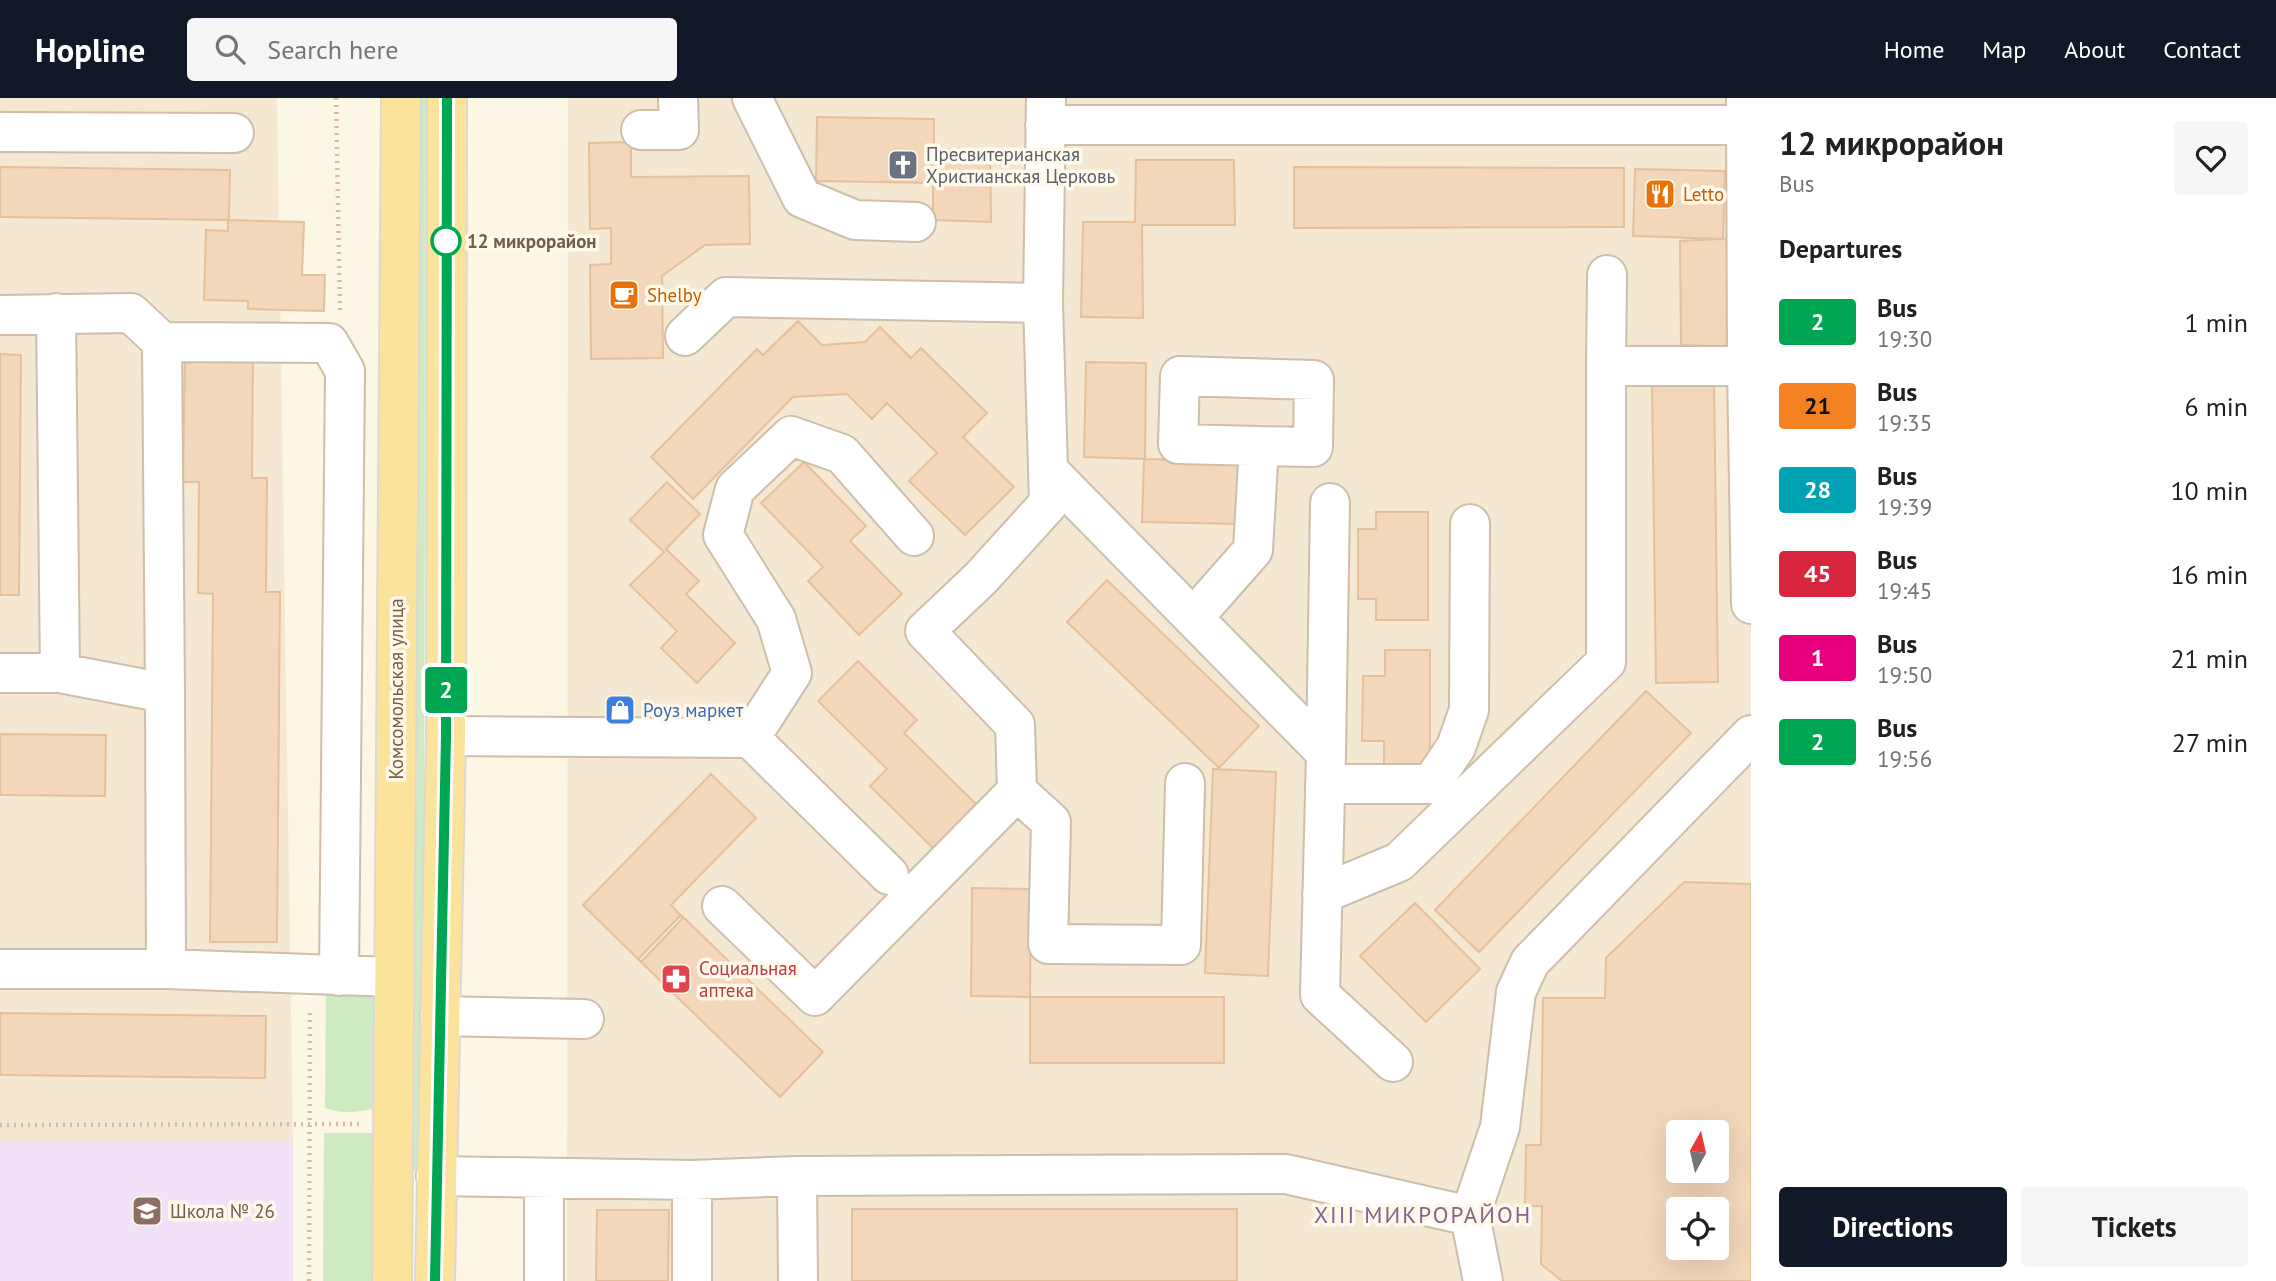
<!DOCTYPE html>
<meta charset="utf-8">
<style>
:root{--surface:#fff;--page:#f6f6f6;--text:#202124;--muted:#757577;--accent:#111827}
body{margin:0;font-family:"PT Sans",sans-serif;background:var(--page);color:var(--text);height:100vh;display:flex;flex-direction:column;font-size:26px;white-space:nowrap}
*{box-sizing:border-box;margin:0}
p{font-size:23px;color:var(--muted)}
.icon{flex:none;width:38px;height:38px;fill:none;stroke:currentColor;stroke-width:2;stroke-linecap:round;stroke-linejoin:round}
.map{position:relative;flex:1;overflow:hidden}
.details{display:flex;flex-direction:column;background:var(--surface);width:525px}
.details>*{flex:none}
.badge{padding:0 14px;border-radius:5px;font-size:24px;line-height:46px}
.needle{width:46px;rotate:8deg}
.controls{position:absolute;left:1666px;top:1022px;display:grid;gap:14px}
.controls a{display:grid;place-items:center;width:63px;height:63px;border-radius:7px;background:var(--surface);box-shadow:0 7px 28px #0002;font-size:35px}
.map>.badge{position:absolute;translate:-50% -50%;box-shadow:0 0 0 4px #fff}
h2{padding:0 28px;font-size:26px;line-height:63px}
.round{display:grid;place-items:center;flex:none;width:74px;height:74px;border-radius:7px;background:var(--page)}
.overview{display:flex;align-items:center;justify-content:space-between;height:119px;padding:0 28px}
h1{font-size:33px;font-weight:600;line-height:52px}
.cta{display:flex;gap:14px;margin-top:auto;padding:14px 28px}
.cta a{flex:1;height:80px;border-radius:7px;background:var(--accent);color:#fff;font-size:28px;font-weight:600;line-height:80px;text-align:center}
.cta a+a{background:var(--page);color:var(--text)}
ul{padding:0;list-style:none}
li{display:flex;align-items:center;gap:21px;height:84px;padding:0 28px}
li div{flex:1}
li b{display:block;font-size:26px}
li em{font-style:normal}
li .badge{min-width:77px;font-weight:700;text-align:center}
header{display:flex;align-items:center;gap:42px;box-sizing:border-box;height:98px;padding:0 35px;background:var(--accent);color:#fff}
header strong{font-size:33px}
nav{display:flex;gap:38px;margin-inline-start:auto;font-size:24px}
.search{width:490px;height:63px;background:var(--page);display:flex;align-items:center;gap:18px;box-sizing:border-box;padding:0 24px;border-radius:7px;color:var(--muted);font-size:26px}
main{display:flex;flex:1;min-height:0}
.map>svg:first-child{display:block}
.residential{fill:#f4e8d2;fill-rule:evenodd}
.education{fill:#f3e1f9}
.green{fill:#ceeac2}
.building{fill:#f2d7bb;stroke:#e4c09c;stroke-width:2;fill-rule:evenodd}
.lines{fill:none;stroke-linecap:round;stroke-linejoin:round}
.minor-casing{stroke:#cebeaa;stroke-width:42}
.major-casing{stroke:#ded8d3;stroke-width:42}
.path{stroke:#d7bb9f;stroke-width:4.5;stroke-dasharray:2 5;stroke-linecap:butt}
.minor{stroke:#fff;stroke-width:38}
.major{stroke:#fbe39c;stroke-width:38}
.line-casing{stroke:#fff;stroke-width:16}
.line{stroke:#00a651;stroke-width:10}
.stop-dot{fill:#fff;stroke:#00a651;stroke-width:3.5}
.labels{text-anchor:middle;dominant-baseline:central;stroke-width:7;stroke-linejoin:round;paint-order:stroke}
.worship-label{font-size:19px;fill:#5b616d;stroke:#fff9ea;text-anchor:start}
.food-label{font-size:19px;fill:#c56008;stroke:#fff9ea;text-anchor:start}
.stop-label{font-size:19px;font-weight:bold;fill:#755e49;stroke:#fff9ea;text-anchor:start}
.street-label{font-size:19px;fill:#755e49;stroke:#fff9ea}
.shop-label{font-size:19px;fill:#366cbe;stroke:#fff9ea;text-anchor:start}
.health-label{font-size:19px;fill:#be3a42;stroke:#fff9ea;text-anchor:start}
.education-label{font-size:19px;fill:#785e54;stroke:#fff9ea;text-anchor:start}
.quarter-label{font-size:23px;letter-spacing:2px;fill:#876191;stroke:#fff9ea}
</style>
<header>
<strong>Hopline</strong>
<div class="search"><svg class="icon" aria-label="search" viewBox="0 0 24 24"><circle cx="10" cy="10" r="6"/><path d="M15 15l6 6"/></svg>Search here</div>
<nav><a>Home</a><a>Map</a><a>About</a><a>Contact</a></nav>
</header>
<main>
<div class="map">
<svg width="1751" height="1183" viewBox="0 0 1751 1183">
<rect width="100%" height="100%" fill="#fcf6e4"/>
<path class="residential" d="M0 0H277L293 1043V1183H0Z
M568 0H1751V1183H567ZM1678 1034H1717V1073H1678ZM1678 1111H1717V1150H1678Z"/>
<path class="education" d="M0 1043H293V1183H0Z"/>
<path class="green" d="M413 0H426L423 1073H410Z
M326 885 376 887 373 1011C358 1014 340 1016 325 1010Z
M324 1035H377L376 1183H323Z"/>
<path class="building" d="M817 19 934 21V51H990L991 124 933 122V85L816 83Z
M631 44V79L749 78 750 146 705 147 662 178 663 260 591 261 590 167 611 166V130L590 131 589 45Z
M1136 62H1234L1235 127H1142L1143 220 1081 219 1083 124H1135Z
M0 69 230 72 229 122 0 119Z
M1294 69 1624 70V129L1294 130Z
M1635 71 1725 73 1723 141 1633 138Z
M228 122 304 124 302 177H325L324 213 248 211V203L204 202 206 132 228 133Z
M1741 140 1740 249 1681 247 1680 143Z
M798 223 822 247 865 244 880 229 911 260 921 250 987 315 963 339 1014 389 965 437 909 383 937 355 887 305 872 321 847 296 793 299 693 401 651 359 757 251 763 257Z
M0 256 21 257 19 497H0Z
M185 258 253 259 252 380H267L266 494H280L277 844H210L213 496 198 495 199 384H183Z
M1086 264 1146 265 1145 361 1084 359Z
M1714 284 1718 584 1656 585 1652 285Z
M1144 361 1240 363 1239 426 1142 424Z
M804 364 866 428 850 443 902 496 859 537 808 483 823 469 761 405Z
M667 384 700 416 666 451 699 483 686 496 735 545 697 585 661 550 677 533 630 487 664 454 630 422Z
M1376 414H1428V522H1376V501H1358V431H1376Z
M1107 482 1259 628 1219 670 1067 524Z
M1385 552H1430V671H1384V643H1362L1363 578H1385Z
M858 563 917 622 904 635 977 707 934 751 870 688 887 671 818 603Z
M1646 593 1691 635 1479 854 1435 812Z
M0 636 106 637 105 698 0 697Z
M1213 671 1276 674 1268 878 1205 875Z
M711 676 756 720 671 807 683 820 641 864 583 807Z
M1684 784 1751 786V1183H1562L1541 1166 1542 1108H1525L1526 1047H1541L1543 900H1605L1606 860ZM1678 1034H1717V1073H1678ZM1678 1111H1717V1150H1678Z
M972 790 1031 791 1030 899 971 898Z
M1415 805 1480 871 1426 924 1360 858Z
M681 817 823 954 780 999 638 861Z
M1030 899H1224V965H1030Z
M0 915 266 918 265 980 0 977Z
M852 1111H1237V1183H852Z
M597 1112H669L668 1183H596Z"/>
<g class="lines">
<g class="minor-casing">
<path id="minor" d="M752 0 802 100 855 122 916 124
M1046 0 1043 205 1049 405 981 480 925 533 1015 627 1017 693 1051 724 1048 846 1181 847 1185 685
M1045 27H1751
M641 32H679L678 0
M0 34 234 35
M56 215 60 575
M0 217 131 215 162 244 165 595 60 575H0
M685 238 726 199 1043 205
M162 244 329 245 345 273 339 878
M1606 268 1607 177
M1747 268 1751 506
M1048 372 1326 655 1320 897 1393 964
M1193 520 1253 452 1259 348 1178 346 1180 278 1314 282 1313 349 1259 348
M165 595 166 871
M446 638 750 640
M1326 655 1330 405
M1325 686H1431L1456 649 1469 612 1470 426
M889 777 750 640 792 575 776 521 723 437 735 391 791 338 842 356 914 438
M1322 796 1399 764 1606 564V268H1747L1746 0
M722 808 815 898 1017 693
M0 871H166L394 879
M440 918 584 921
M436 1078 692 1082 797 1078 1286 1076 1470 1118 1483 1183
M797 1078 798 1183
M1470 1118 1500 1029 1516 894 1530 864 1751 637
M544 1183V1080
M692 1183V1082"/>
</g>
<g class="major-casing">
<path id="major" d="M392 1183 401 0
M435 1183 446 638 447 0"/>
</g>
<path class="path" d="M336 0 340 213
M0 1027 360 1026
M309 1183 310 911"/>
<use href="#minor" class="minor"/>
<use href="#major" class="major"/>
</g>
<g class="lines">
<g class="line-casing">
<path id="line" d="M435 1183 446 638 447 0"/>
</g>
<use href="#line" class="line"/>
</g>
<defs>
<g id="church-square" transform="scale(1.575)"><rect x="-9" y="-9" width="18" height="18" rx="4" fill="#6b7280" stroke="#fff9ea"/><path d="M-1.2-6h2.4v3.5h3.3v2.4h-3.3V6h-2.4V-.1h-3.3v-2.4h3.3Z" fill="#fff"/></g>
<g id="restaurant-square" transform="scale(1.575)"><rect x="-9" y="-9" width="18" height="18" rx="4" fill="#e8710a" stroke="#fff9ea"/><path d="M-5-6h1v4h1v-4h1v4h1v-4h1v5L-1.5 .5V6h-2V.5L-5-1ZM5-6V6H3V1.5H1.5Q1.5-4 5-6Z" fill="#fff"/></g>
<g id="cafe-square" transform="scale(1.575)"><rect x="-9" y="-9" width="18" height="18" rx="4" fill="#e8710a" stroke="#fff9ea"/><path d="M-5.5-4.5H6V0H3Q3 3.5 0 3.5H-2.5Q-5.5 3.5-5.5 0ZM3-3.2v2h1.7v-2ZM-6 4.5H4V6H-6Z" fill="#fff"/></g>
<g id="shop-square" transform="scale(1.575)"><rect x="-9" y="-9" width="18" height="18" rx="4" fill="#3f7fe0" stroke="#fff9ea"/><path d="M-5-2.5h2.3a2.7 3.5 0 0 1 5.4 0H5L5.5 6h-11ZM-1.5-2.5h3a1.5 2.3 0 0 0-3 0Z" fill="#fff"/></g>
<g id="pharmacy-square" transform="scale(1.575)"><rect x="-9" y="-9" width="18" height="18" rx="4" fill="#e0444e" stroke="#fff9ea"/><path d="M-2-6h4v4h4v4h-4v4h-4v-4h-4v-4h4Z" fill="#fff"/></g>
<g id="school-square" transform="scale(1.575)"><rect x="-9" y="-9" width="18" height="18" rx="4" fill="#8d6e63" stroke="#fff9ea"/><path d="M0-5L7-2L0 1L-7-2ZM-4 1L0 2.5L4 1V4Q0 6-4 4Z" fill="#fff"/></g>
</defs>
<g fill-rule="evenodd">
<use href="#church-square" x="903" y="67"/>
<use href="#restaurant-square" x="1660" y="96"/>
<use href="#cafe-square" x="624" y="197"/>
<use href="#shop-square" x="620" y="612"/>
<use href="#pharmacy-square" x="676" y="881"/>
<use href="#school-square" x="147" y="1113"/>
</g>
<circle class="stop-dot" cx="446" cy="143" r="14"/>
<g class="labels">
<g class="worship-label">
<text x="926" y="56">Пресвитерианская<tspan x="926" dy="22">Христианская Церковь</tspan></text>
</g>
<g class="food-label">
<text x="1683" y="96">Letto</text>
<text x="647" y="197">Shelby</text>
</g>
<g class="stop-label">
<text x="467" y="143">12 микрорайон</text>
</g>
<g class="street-label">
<text transform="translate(396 591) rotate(-90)">Комсомольская улица</text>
</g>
<g class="shop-label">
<text x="643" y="612">Роуз маркет</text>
</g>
<g class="health-label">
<text x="699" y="870">Социальная<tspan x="699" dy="22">аптека</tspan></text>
</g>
<g class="education-label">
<text x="170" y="1113">Школа № 26</text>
</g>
<g class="quarter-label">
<text x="1423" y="1116">XIII МИКРОРАЙОН</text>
</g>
</g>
</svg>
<div class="controls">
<a><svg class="needle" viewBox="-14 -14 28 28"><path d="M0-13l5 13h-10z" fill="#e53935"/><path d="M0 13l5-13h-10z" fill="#757577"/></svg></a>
<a><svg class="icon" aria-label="locate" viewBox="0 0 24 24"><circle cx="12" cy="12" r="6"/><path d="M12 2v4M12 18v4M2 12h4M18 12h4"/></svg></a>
</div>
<b class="badge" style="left:446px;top:592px;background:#00a651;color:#fff">2</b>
</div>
<section class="details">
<div class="overview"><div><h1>12 микрорайон</h1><p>Bus</p></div><a class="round"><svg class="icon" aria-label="heart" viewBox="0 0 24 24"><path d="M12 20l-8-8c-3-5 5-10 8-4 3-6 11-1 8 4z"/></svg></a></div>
<h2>Departures</h2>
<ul>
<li><span class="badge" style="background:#00a651;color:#fff">2</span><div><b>Bus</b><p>19:30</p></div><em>1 min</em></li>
<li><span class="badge" style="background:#f58220;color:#111">21</span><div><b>Bus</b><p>19:35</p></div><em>6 min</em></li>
<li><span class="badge" style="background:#00a3b4;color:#fff">28</span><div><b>Bus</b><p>19:39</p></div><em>10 min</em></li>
<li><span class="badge" style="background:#d7263d;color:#fff">45</span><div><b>Bus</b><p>19:45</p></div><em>16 min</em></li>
<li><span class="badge" style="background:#e6007e;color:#fff">1</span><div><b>Bus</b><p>19:50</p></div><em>21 min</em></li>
<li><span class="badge" style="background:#00a651;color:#fff">2</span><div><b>Bus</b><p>19:56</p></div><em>27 min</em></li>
</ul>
<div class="cta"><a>Directions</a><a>Tickets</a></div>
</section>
</main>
